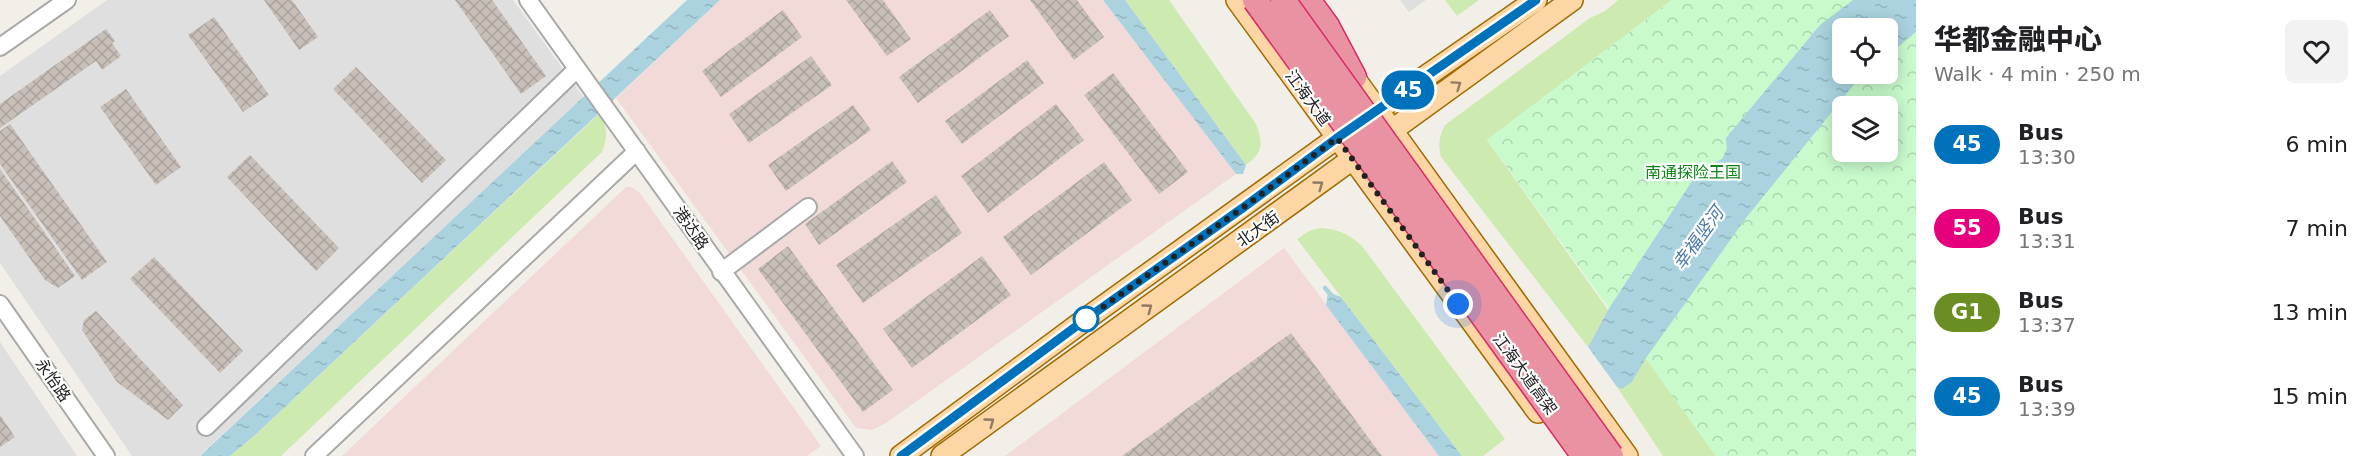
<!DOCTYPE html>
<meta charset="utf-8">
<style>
:root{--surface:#fff;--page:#f2f2f2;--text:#202124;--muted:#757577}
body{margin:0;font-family:"DejaVu Sans","Noto Sans SC",sans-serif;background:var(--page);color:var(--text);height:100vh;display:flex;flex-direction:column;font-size:22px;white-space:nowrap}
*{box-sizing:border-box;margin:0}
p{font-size:20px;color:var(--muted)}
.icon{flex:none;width:33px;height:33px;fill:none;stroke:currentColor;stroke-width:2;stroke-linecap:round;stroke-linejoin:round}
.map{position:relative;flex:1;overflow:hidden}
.details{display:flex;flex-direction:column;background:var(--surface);width:450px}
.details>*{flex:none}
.badge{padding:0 12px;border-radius:20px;font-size:21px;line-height:39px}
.tools{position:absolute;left:1832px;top:18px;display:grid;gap:12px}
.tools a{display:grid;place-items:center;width:66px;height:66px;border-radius:9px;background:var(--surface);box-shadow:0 3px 15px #0003;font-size:30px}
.you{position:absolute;width:30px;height:30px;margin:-15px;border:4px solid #fff;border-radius:50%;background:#1a73e8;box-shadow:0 0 0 9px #1a73e833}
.map>.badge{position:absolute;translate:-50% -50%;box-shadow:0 0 0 3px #fff}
.round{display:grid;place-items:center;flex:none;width:63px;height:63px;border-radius:9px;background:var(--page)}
.overview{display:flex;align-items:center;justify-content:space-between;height:102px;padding:0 18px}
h1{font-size:28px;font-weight:800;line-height:45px}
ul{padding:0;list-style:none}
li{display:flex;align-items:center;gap:18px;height:84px;padding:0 18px}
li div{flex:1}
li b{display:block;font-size:22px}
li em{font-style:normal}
li .badge{min-width:66px;font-weight:700;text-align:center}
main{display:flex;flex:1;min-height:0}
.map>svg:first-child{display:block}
.residential{fill:#e0dfdf}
.commercial{fill:#f2dad9}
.grass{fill:#cdebb0}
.park{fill:url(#park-crowns);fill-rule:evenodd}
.water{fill:url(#water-ripples)}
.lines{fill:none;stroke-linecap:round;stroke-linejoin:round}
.stream{stroke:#aad3df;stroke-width:4.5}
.building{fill:url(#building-cross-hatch)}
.minor-casing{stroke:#a9a9a9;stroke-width:20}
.major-casing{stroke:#a06b00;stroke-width:24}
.highway-casing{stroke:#dc2a67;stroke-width:27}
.minor{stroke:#fff;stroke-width:16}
.major{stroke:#fcd6a4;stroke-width:21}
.highway{stroke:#e892a2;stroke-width:24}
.highway-bridge-casing{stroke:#dc2a67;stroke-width:27;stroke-linecap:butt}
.highway-bridge{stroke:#e892a2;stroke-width:24}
.oneway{stroke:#8f7c63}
.line-casing{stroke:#fff;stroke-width:14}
.line{stroke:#0072bc;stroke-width:9}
.walk{stroke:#222;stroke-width:6;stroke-dasharray:0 10.8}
.stop-dot{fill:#fff;stroke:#0072bc;stroke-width:3}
.labels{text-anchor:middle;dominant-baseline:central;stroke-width:4.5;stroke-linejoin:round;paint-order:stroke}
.street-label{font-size:16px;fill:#222;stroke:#fff}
.park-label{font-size:16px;fill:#0c8416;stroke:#fff}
.water-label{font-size:18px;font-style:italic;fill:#4a7aab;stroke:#fff}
</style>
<main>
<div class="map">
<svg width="1916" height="456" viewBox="0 0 1916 456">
<defs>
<pattern id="park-crowns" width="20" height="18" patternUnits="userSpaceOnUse" patternTransform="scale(1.5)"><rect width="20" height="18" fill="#c8facc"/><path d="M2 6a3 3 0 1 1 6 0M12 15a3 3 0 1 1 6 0" fill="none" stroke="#acd6af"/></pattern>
<pattern id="water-ripples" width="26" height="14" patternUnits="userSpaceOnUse" patternTransform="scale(1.5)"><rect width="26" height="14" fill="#aad3df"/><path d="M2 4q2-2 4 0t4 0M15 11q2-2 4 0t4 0" fill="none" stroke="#92b5bf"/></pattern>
<pattern id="building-cross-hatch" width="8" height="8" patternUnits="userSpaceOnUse" patternTransform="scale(1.5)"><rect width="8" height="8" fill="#c7bfb8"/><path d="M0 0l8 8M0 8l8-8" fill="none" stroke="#aba49e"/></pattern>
</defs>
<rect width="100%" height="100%" fill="#f2efe9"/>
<path class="residential" d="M107 0H513L584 98 199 456H132L0 263V76Z
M1400 0H1426L1409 12Z
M0 342 77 456H0Z"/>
<path class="commercial" d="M720 0H1103L1236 174 886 423 872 430 856 428 616 98Z
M626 187H631L640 193 821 446 807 456H342Z
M1284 248 1439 456H1005Z"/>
<path class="grass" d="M1125 0H1169L1256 124C1263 143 1264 152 1246 165Z
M1445 0H1479L1457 16Z
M1618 0H1672L1487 140 1608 310 1588 347 1441 157C1438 144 1439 136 1445 125L1590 18 1605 11Z
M599 114C608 127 608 137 602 152L281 456H230L254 436Z
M1320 228C1338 229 1349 234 1362 246L1505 439 1483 456H1462L1297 239 1309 231Z
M1646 358 1716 456H1663L1617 387 1622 389 1632 382Z"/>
<path class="park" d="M1672 0H1916V456H1716L1487 140ZM1842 28H1887V74H1842ZM1842 106H1887V152H1842Z"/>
<path class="water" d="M687 0H720L254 436 230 456H200Z
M1103 0H1125L1246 165 1243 174H1236Z
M1853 0H1916V32L1887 56V28H1842V74H1866L1856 82 1746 218 1646 358 1632 382 1622 389 1617 387 1588 347 1608 310 1696 175 1701 169 1722 159 1727 149 1726 138 1820 25Z
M1328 292 1341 297 1462 456H1439L1326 305Z"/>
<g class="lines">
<path class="stream" d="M1325 288 1332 296"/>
</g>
<path class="building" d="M264 0H292L318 37 299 50Z
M455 0H492L546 76 521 94Z
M846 0H883L911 39 887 56Z
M1030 0H1077L1104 37 1074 60Z
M783 10 802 37 721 97 702 71Z
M990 10 1009 36 918 103 899 77Z
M214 17 269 95 243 112 188 35Z
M106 29 115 41 112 43 121 56 102 70 96 61 0 128V104Z
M811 56 832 85 749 143 729 114Z
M1027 60 1044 83 962 144 945 121Z
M356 67 446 160 422 183 333 89Z
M1113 73 1188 172 1159 194 1084 95Z
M126 89 181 167 156 185 100 107Z
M1056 104 1084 140 988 213 961 176Z
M853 105 871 130 786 191 768 165Z
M10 124 107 262 82 280 0 164V131Z
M250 155 339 248 316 271 227 177Z
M892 161 907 182 819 245 805 224Z
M1104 162 1132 200 1031 275 1003 237Z
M0 169 75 276 58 288 45 280 0 216Z
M936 195 962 233 863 303 836 265Z
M788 246 893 390 863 412 758 269Z
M982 256 1011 295 912 368 883 329Z
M154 257 243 351 220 373 130 279Z
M96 311 183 405 168 420 117 382 82 330 84 320Z
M1291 333 1382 456H1122Z
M0 415 15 437 0 447Z"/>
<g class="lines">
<g class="minor-casing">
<path id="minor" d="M528 0 855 456
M0 47 67 0
M721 272 808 207
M0 304 106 456
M206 427 577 69
M314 456 637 151"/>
</g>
<g class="major-casing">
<path id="major" d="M1237 0 1538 412
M1344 64 1627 456
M901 456 1086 319 1337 138 1536 0
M942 456 1572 0"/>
</g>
<g class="highway-casing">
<path id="highway" d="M1308 0 1327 26 1354 77"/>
</g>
<use href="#minor" class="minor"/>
<use href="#major" class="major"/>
<use href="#highway" class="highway"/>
<g class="highway-bridge-casing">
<path id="highway-bridge" d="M1255 0 1584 456
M1283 0 1611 456"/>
</g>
<use href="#highway-bridge" class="highway-bridge"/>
</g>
<defs><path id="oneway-chevron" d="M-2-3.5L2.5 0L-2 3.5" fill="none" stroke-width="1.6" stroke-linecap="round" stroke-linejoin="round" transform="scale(1.5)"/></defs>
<g class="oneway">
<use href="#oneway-chevron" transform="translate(1457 85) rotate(-35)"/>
<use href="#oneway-chevron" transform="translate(1319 185) rotate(-36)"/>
<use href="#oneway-chevron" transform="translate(1148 308) rotate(-36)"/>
<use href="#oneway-chevron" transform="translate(990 422) rotate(-36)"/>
</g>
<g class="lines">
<g class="line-casing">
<path id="line" d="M901 456 1086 319 1244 207 1337 138 1536 0"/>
</g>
<use href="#line" class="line"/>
<path class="walk" d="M1086 319 1244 207 1337 138 1458 304"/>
</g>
<circle class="stop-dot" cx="1086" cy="319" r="12"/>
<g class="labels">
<g class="street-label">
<text transform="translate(1308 98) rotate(54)">江海大道</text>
<text transform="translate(691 228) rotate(55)">港达路</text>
<text transform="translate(1258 229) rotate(-36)">北大街</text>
<text transform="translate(1525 374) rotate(54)">江海大道高架</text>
<text transform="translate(53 380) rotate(55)">永怡路</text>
</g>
<g class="park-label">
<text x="1693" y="172">南通探险王国</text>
</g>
<g class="water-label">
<text transform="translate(1698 238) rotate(-54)">幸福竖河</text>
</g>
</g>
</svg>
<div class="tools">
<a><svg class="icon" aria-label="locate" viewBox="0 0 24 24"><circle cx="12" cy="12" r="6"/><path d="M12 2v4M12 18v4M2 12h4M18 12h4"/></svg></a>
<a><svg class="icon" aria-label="layers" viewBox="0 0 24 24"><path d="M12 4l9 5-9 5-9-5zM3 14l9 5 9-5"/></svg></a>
</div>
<div class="you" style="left:1458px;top:304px"></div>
<b class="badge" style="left:1408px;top:90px;background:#0072bc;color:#fff">45</b>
</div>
<section class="details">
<div class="overview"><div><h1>华都金融中心</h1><p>Walk · 4 min · 250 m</p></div><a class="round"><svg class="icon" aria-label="heart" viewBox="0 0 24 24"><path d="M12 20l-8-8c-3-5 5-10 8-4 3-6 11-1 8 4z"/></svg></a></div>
<ul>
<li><span class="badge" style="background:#0072bc;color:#fff">45</span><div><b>Bus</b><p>13:30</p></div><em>6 min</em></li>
<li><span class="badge" style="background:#e6007e;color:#fff">55</span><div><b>Bus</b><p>13:31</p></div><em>7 min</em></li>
<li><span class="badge" style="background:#6b8e23;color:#fff">G1</span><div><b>Bus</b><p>13:37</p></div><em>13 min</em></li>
<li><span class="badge" style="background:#0072bc;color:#fff">45</span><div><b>Bus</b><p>13:39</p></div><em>15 min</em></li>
</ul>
</section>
</main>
